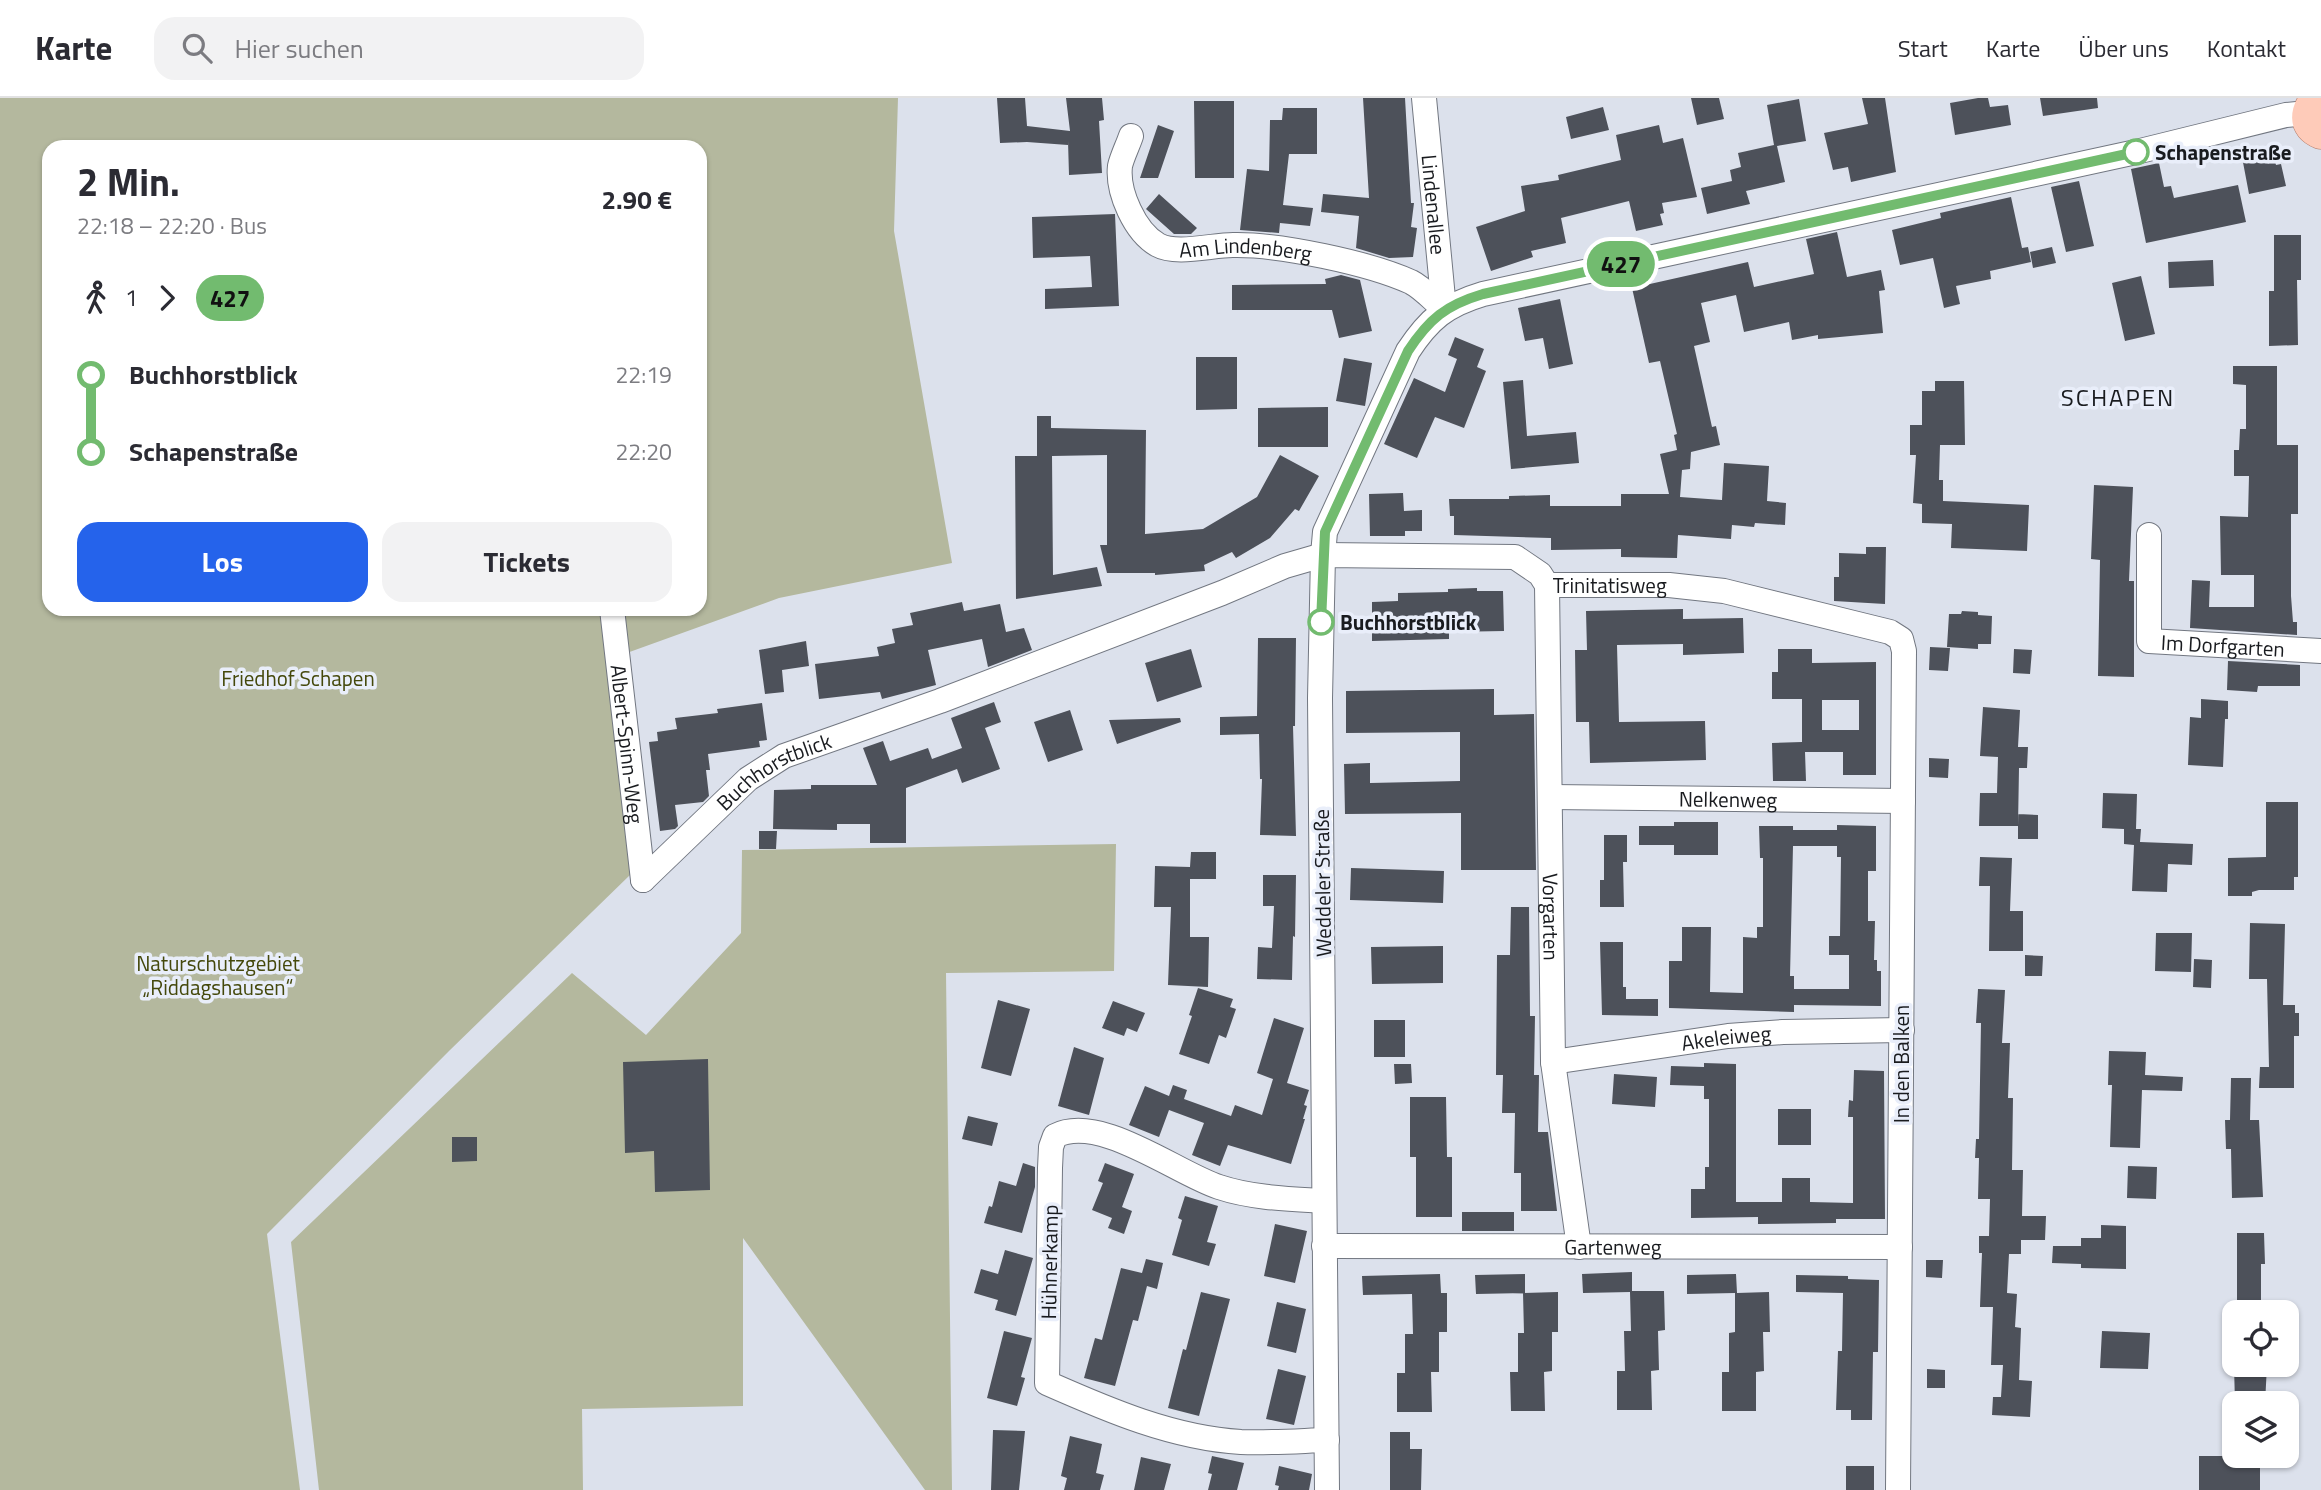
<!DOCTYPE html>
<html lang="de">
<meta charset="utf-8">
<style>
:root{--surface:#fff;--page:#f2f2f3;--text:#2b2b33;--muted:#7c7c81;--line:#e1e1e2;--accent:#2563eb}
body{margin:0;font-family:"Titillium Web",sans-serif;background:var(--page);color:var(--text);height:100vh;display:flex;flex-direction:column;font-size:26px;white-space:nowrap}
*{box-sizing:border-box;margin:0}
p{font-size:23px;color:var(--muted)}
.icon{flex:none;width:38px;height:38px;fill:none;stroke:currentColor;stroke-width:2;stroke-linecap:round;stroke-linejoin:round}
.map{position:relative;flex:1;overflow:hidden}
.side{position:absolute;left:42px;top:42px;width:665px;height:476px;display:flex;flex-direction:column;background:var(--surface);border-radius:21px;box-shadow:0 2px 5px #0004}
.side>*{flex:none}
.badge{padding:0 14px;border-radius:23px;font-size:24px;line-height:46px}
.controls{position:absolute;left:2222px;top:1202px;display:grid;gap:14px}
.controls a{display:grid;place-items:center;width:77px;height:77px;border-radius:14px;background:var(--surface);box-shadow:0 2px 5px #0004;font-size:35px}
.map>.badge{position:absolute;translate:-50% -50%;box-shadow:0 0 0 4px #fff}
.legs{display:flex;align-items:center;gap:10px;height:77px;padding:0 35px;font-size:23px}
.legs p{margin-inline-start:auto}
.headline{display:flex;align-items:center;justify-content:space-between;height:119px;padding:0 35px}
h1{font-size:38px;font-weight:700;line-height:52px}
.action{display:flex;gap:14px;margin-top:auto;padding:14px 35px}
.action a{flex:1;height:80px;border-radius:21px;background:var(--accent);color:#fff;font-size:28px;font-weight:700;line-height:80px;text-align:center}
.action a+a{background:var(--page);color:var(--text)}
ul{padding:0 35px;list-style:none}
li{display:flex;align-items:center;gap:24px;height:77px;font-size:26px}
li i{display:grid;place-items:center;width:10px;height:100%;margin:0 9px;background:currentColor}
li i::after{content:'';width:18px;height:18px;margin:-9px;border:5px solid;border-radius:50%;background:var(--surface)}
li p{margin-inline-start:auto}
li:first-child i{background:linear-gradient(#0000 50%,currentColor 0)}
li:last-child i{background:linear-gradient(currentColor 50%,#0000 0)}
header{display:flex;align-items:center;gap:42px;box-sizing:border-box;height:98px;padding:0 35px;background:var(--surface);border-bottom:2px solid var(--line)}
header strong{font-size:33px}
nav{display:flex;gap:38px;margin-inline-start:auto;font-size:24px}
.search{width:490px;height:63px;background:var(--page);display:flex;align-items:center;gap:18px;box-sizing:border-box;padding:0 24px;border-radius:21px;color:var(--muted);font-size:26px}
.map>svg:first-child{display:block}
.green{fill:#b4b89e;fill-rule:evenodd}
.building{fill:#4d515a;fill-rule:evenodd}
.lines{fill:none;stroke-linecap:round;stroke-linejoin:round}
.minor-casing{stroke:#727781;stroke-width:26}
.major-casing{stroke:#ae7765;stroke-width:33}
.minor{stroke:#fff;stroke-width:24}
.major{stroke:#fecbb9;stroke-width:32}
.line-1-casing{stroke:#fff;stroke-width:16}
.line-1{stroke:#72bb6f;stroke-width:10}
.stop-1-dot{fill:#fff;stroke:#72bb6f;stroke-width:3.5}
.labels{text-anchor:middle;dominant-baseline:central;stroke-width:7;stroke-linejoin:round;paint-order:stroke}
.stop-label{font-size:21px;font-weight:bold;fill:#191b1f;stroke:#e9eefa;text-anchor:start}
.street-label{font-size:21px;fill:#191b1f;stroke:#e9eefa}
.park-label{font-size:21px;fill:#44480b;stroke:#e9eefa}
.quarter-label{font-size:24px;letter-spacing:2px;fill:#191b1f;stroke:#e9eefa}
</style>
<header>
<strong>Karte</strong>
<div class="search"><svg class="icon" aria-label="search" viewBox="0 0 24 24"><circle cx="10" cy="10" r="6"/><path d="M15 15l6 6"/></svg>Hier suchen</div>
<nav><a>Start</a><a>Karte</a><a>Über uns</a><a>Kontakt</a></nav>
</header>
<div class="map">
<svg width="2321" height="1392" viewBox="0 0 2321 1392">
<rect width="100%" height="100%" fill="#dce1ec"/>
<path class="green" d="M0 0H898L894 133 952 465 779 500 624 556 630 777 449 953 267 1136 300 1392H0ZM49 49H700V511H49Z
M1116 746 1114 873 946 875 952 1392H925L743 1140V1308L582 1311 583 1392H319L291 1144 572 875 646 937 741 835 742 752Z"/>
<path class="building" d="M997 0H1025L1027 28 1070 33 1066 0H1102L1104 22 1099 23 1102 75 1069 77 1068 43V47L1027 44 1000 45Z
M1363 0H1405L1411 105H1414L1411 129 1417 130 1413 159 1389 160 1356 150 1359 118 1321 114 1323 96 1369 100Z
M1691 0H1719L1724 21 1697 27Z
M1862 0H1885L1896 74 1851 84 1848 69 1833 72 1824 35 1868 26Z
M1978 0H1988L1990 9 2008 7 2011 27 1955 37 1950 5Z
M2040 0H2097L2098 10 2043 18Z
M1799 1 1806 43 1777 48 1785 84 1746 93 1750 106 1707 116 1701 90 1732 83 1730 72 1741 69 1738 55 1774 47 1767 7Z
M1194 3H1234V80H1195Z
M1603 9 1609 32 1571 41 1566 19Z
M1283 10H1317V56H1289L1283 107 1313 110 1310 128 1280 125 1279 135 1240 132 1247 71 1269 73 1270 22H1282Z
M1158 27 1174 33 1158 80H1140Z
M1659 27 1663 45 1683 40 1697 99 1662 105 1664 115 1660 116 1663 127 1636 133 1629 103 1561 120 1566 145 1531 153 1533 159 1491 173 1476 129 1525 113 1521 88 1559 82 1558 77 1621 62 1616 37Z
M2272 52 2276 67 2281 66 2286 88 2249 96 2242 59Z
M2159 65 2164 89 2171 88 2174 100 2238 87 2246 124 2146 145 2131 71Z
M2079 83 2094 148 2066 154 2051 89Z
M1159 96 1197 130 1191 136H1174L1146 111Z
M2011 99 2022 150 2028 149 2031 164 1990 173 1991 181 1956 188 1960 206 1944 210 1933 160 1900 167 1892 132 1941 120 1940 115Z
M1115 116 1119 208 1045 211V191L1092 189 1090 158 1033 160 1032 119Z
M1837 134 1847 179 1881 172 1885 192 1879 193 1883 235 1818 241V237L1792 242 1789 224 1744 234 1736 197 1701 205 1710 244 1694 248 1712 329 1716 328 1720 347 1691 354 1690 371 1682 372 1680 399 1722 402 1724 365 1769 368 1767 403 1786 405 1785 427 1755 425 1754 429 1732 427 1731 441 1678 437 1677 460 1621 459V451L1551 452V440L1454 437V418H1450L1449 401H1509V398L1550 397V408H1621V396H1669L1660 356 1677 352 1674 337 1677 336 1660 263 1649 265 1632 190 1748 164 1754 189 1814 176 1806 141Z
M2274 137H2301V182H2297L2298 247 2269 248V193H2274Z
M2052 149 2056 165 2033 170 2030 154Z
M2213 162 2214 188 2169 190 2168 164Z
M1341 177 1360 182 1372 233 1339 240 1332 212H1232V187L1326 186 1325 181Z
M2141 178 2155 236 2125 243 2112 185Z
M1560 201 1573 266 1549 271 1543 240 1525 243 1518 210Z
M1455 239 1484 251 1477 269 1486 273 1464 330 1435 319 1417 360 1384 346 1414 280 1445 294 1457 261 1448 257Z
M1196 259H1237V311L1196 312Z
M1344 260 1372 265 1365 308 1336 303Z
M2233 268H2277V347H2298V416H2291V498L2293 524H2297V537L2190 530 2192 482 2210 483 2209 509H2254V477H2221L2220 418 2248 419 2249 378H2234V352H2239L2240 331H2246V287L2233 286Z
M1523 282 1527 338 1576 334 1579 365 1511 371 1503 284Z
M1935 283H1964L1965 347H1940L1939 382H1943V403L2029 407 2027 453 1951 450 1952 426 1922 425V406L1913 405 1916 357H1910V327H1922V293H1935Z
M1328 309V349H1258V310Z
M1037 318H1051V330L1146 332 1145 436 1203 431 1257 399 1280 357 1319 378 1299 413 1295 411 1270 440 1236 460 1232 454 1204 467 1205 473 1155 477V475H1107L1100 447H1107V357L1052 358 1053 477 1097 469 1102 488 1016 501 1015 358H1037Z
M2094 387 2133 389 2129 483H2134V579L2098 578 2100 462 2091 461Z
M1403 395 1404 413 1422 412V433H1405V438H1370L1369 396Z
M1866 449H1886L1885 506 1834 503V479H1839V455L1866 456Z
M1477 490V493H1503L1504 533 1449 534V541L1372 543V504L1398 503V495L1448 494V491Z
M962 504 964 513 1000 506 1006 534 1024 530 1032 552 988 569 982 541 928 552 936 587 882 601 880 594 819 601 815 566 879 558 877 549 895 545 892 531 913 527 910 515Z
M1683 511V521L1743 520 1744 555 1683 557V546L1617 547 1619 624 1705 623 1706 662 1590 665 1589 624H1576L1575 552H1587L1586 513Z
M1962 513 1978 514V517L1992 518 1991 546H1978V551L1947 549 1949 516H1961Z
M1258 540H1296L1295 628H1293L1296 738 1260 737 1262 681H1260L1259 636 1220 637V619L1257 618Z
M806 543 809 568 782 572 784 594 765 596 759 552Z
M1930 549 1950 550 1948 573 1929 572Z
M1191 551 1202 589 1157 604 1145 565Z
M1778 551H1812V565L1876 564V677H1843V654H1805L1806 683H1773L1772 645 1802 644V601H1772V574H1778ZM1822 602H1859V632H1822Z
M2014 551 2032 552 2030 576 2013 575Z
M2228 563 2300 567V588H2258L2257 594 2227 592Z
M1494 591V617L1534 616 1536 772H1461V715L1345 716 1344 666 1370 665V685L1460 683V634L1346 635V593Z
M2201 601 2228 603V621H2225L2223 669 2188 667 2190 619 2201 620Z
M994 604 1001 624 985 630 1000 671 962 685 957 671 906 690V745H870V726H837V732L773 731 774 692 811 691V687H877L863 650 883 643 890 663 928 650 932 661 962 650 951 620Z
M762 605 767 642 759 643 760 649 708 656 710 672H706L709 698 703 704 675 707 678 728 675 731 660 733 649 644 658 643 657 634 677 631 675 620 718 615 717 611Z
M1983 609 2020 612 2018 649H2028L2027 670H2019L2018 728H1979L1980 695H1997L1998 659 1980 658Z
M1070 612 1083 652 1048 664 1034 624Z
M1180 620 1181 624 1117 646 1109 622Z
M1929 660 1949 661 1948 680 1929 679Z
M2103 695 2137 696 2136 731H2141L2140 744 2193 746 2192 767 2168 766 2167 794 2132 793 2134 747 2124 746V731L2102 730Z
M2266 704H2298V779H2294V792H2259L2252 794V798H2228V760L2266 759Z
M2018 716 2038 717V741H2018Z
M1674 724H1718V757H1674V747H1639V728H1674Z
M1837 727 1876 728V773H1868V823H1875L1874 862H1877V873H1881V908L1794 907V914L1669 910V863H1682V829H1711L1710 894 1743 895V839L1757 840V829H1763V760H1760L1759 728H1793V732H1837ZM1793 748H1837V759H1841L1840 838H1829V857H1849V891H1794V878H1790Z
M759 733H777L776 751H759Z
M1604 737H1627V764H1623L1624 809H1600V782H1604Z
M1191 754H1216V781H1190V839H1209L1208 889 1168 887 1171 809H1154L1155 768 1190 769Z
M1980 759 2012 760 2010 813H2023V853H1989L1990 788H1979Z
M1351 770 1444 773 1443 805 1350 802Z
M1263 777H1296L1295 839 1293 838 1292 882 1257 881 1258 849 1272 850 1274 808H1263Z
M1511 809H1529L1530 918H1535L1534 977H1539L1538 1034H1548L1557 1113H1521V1075H1514L1515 1015H1502L1503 977H1496L1497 857H1510Z
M2250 825 2285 826 2283 907H2295V915H2299V938H2294V990H2259L2260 969H2269L2267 881H2249Z
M2156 835H2192L2191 874 2155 873Z
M1600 844H1623V889H1626V901H1658V918L1602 917Z
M1443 848V885L1372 886 1371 849Z
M2025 857 2043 858 2042 878H2025Z
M2194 861 2212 862 2211 890 2193 889Z
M1198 890 1233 901 1230 909 1236 911 1226 940 1219 937 1209 966 1179 956 1192 918 1189 917Z
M1978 891 2005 892 2002 945H2010L2008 1000H2013L2012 1072H2023L2022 1118H2046L2045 1142H2021V1156H2009L2007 1195 2017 1196 2015 1229 2021 1230 2019 1282 2032 1283 2030 1319 1992 1317 1993 1299H2001L2003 1267H1991L1993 1209H1980L1982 1155H1979V1138H1989L1990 1101H1978L1979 1060H1975L1976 1041H1979L1981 925H1976Z
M998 902 1030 911 1011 978 981 970Z
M1113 903 1145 915 1137 934 1127 930 1124 938 1102 930Z
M1274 920 1304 930 1287 985 1309 992 1304 1007 1307 1008 1303 1021H1305L1291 1066 1228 1047 1220 1068 1192 1057 1204 1025 1169 1012 1159 1039 1129 1027 1145 988 1169 998 1173 987 1187 992 1184 1001 1231 1018 1235 1007 1262 1017 1273 981 1257 975Z
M1374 922H1405V959H1374Z
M1074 949 1104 960 1089 1017 1058 1008Z
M2109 953 2146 954 2145 977 2183 979 2182 993 2142 992 2140 1050 2110 1049 2112 987H2108Z
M708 961 710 1092 655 1094 654 1053 625 1055 623 964Z
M1704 965 1736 966V1104H1782V1080H1810V1104L1853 1105V1019H1848L1849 1002 1853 1003 1854 972 1884 973 1885 1121H1836V1125L1758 1126V1119L1691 1120V1091H1705V1069H1709V1001H1704V988L1670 987 1671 968 1704 969Z
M1394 966H1411L1412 985 1395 986Z
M1614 976 1657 979 1655 1009 1612 1006Z
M2231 980H2251L2250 1022H2259L2263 1099 2232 1100 2231 1051H2226L2225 1022H2230Z
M1410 999H1446L1447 1059H1452V1119H1416V1059H1410Z
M1778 1011H1811V1047H1778Z
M968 1018 998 1025 992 1048 962 1041Z
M452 1039H477V1063L452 1064Z
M1023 1065 1035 1069V1089L1022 1135 984 1125 989 1108 992 1109 999 1083 1016 1088Z
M1105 1065 1134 1076 1122 1109 1132 1113 1124 1136 1108 1130 1112 1120 1092 1112 1103 1085 1098 1083Z
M2128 1068 2157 1069 2156 1101 2127 1100Z
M1185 1098 1218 1108 1207 1144 1216 1146 1209 1168 1172 1157 1182 1122 1178 1120Z
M1462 1114H1514V1133H1462Z
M1275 1126 1307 1133 1295 1185 1264 1178Z
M2101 1127 2126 1128V1171L2081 1170V1166L2052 1165 2053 1148H2081V1140H2101Z
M2237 1135H2264L2265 1166H2261V1214H2237Z
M1005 1152 1033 1160 1016 1218 995 1212 998 1202 974 1195 981 1171 998 1176Z
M1146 1161 1163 1165 1157 1191 1147 1188 1138 1223 1133 1222 1115 1288 1084 1280 1095 1240 1102 1242 1121 1170 1142 1175Z
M1926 1162H1943L1942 1180 1926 1179Z
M1632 1174V1193H1664L1665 1232 1658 1233 1659 1272 1651 1273 1652 1312H1617V1273H1625L1624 1233H1631L1630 1194 1583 1195 1582 1176Z
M1440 1176 1441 1195H1447V1234H1439V1274H1431L1432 1314H1397V1275H1405V1236H1413L1412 1196 1363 1197 1362 1178Z
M1525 1176V1195L1476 1196 1475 1177Z
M1736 1176 1737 1195 1769 1194 1770 1234H1763L1764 1273 1756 1274V1313H1722V1274H1729V1235L1735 1234V1195L1687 1196V1177Z
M1796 1177 1848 1178V1181L1879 1182 1878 1254H1873L1872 1322H1851V1312H1836L1838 1253H1842L1843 1195 1796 1194Z
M1201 1194 1230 1201 1199 1318 1168 1310 1183 1251 1186 1252Z
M1558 1194V1234H1552V1273L1544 1274 1545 1313H1511L1510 1274H1518V1235H1524L1523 1195Z
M1277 1204 1306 1211 1296 1255 1267 1248Z
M1004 1233 1032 1240 1021 1279 1025 1280 1017 1308 987 1300Z
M2102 1233 2150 1235 2148 1271 2100 1270Z
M2234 1267H2267L2265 1306H2235Z
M1278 1271 1306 1278 1294 1327 1266 1321Z
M1927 1271 1945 1272V1290H1927Z
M993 1332 1025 1333 1019 1392H991Z
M1390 1334H1410V1351H1422L1421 1392H1390Z
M1070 1338 1102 1346 1096 1375 1104 1377 1100 1392H1064L1067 1380 1061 1378Z
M1212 1358 1244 1365 1237 1392H1208L1212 1376 1208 1375Z
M2199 1358H2260V1392H2199Z
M1141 1359 1171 1366 1164 1392H1134Z
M1279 1368 1312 1376 1309 1392H1278L1279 1388 1275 1387Z
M1846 1368H1874V1392H1846Z"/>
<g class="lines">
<g class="minor-casing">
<g id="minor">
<path id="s1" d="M1424 0 1444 211"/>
<path id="s2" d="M1131 38C1128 47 1122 59 1120 68 1117 94 1135 134 1158 147 1176 157 1212 147 1233 147 1279 146 1369 165 1411 184 1423 190 1434 203 1444 211"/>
<path id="s3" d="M2149 437V543L2321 553"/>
<path id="s4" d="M1547 487 1553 964 1579 1149"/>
<path id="s5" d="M612 511 643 782"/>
<path id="s6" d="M1551 699 1903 703"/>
<path id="s7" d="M643 782 748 681 784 658 940 603 1222 495 1285 468 1323 457 1515 459 1540 476 1547 487H1669L1724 493 1890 534 1901 541 1904 553 1898 1392"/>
<path id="s8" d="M1553 964 1728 938 1783 934 1902 932"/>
<path d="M1324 1103C1290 1101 1252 1100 1219 1089 1176 1075 1100 1015 1055 1038L1051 1049 1050 1070 1047 1285C1108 1312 1173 1340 1241 1344 1270 1345 1298 1343 1327 1342"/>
<path id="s9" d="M1324 1148 1900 1149"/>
<path d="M1327 1392 1320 600 1323 457 1325 434 1408 253C1429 221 1446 207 1483 196L2136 54 2286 17 2307 15"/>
</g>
</g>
<g class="major-casing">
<path id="major" d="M2317 0C2306 13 2303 28 2321 35"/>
</g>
<use href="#minor" class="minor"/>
<use href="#major" class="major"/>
</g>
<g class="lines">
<g class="line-1-casing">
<path id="line-1" d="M1321 524 1325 434 1408 253C1429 221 1446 207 1483 196L2136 54"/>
</g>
<use href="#line-1" class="line-1"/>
</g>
<g class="stop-1-dot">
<circle cx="2136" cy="54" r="12"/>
<circle cx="1321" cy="524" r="12"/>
</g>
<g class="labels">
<g class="stop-label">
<text x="2155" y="54">Schapenstraße</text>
<text x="1340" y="524">Buchhorstblick</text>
</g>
<g class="street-label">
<text stroke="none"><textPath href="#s1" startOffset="107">Lindenallee</textPath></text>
<text stroke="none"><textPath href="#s2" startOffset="212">Am Lindenberg</textPath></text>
<text stroke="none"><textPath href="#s7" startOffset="1062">Trinitatisweg</textPath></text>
<text stroke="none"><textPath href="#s3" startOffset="180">Im Dorfgarten</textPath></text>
<text stroke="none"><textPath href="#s5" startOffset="136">Albert-Spinn-Weg</textPath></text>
<text stroke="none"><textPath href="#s7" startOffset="172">Buchhorstblick</textPath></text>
<text stroke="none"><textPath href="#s6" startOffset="177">Nelkenweg</textPath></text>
<text transform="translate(1322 785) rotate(-91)">Weddeler Straße</text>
<text stroke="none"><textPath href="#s4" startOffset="332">Vorgarten</textPath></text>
<text stroke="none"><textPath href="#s8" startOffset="175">Akeleiweg</textPath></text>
<text transform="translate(1901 966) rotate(-90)">In den Balken</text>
<text stroke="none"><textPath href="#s9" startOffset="289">Gartenweg</textPath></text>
<text transform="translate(1049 1164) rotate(-89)">Hühnerkamp</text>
</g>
<g class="park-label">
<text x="298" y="580">Friedhof Schapen</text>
<text x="218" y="865">Naturschutzgebiet<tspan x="218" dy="24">„Riddagshausen“</tspan></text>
</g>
<g class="quarter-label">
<text x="2118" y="299">SCHAPEN</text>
</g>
</g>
</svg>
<div class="controls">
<a><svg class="icon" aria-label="locate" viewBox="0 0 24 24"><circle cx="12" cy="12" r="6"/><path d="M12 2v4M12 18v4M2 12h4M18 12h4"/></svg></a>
<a><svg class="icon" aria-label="layers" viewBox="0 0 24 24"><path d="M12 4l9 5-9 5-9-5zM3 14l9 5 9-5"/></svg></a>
</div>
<b class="badge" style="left:1621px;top:166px;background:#72bb6f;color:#111">427</b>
<section class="side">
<div class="headline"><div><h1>2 Min.</h1><p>22:18 – 22:20 · Bus</p></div><b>2.90 €</b></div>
<div class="legs"><svg class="icon" aria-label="walk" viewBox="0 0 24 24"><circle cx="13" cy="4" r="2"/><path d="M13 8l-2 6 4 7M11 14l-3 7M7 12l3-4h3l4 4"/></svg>1<svg class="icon" aria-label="forward" viewBox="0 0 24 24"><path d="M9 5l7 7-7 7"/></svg><b class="badge" style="background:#72bb6f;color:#111">427</b></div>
<ul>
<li><i style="color:#72bb6f"></i><b>Buchhorstblick</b><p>22:19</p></li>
<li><i style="color:#72bb6f"></i><b>Schapenstraße</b><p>22:20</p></li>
</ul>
<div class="action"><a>Los</a><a>Tickets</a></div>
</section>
</div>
